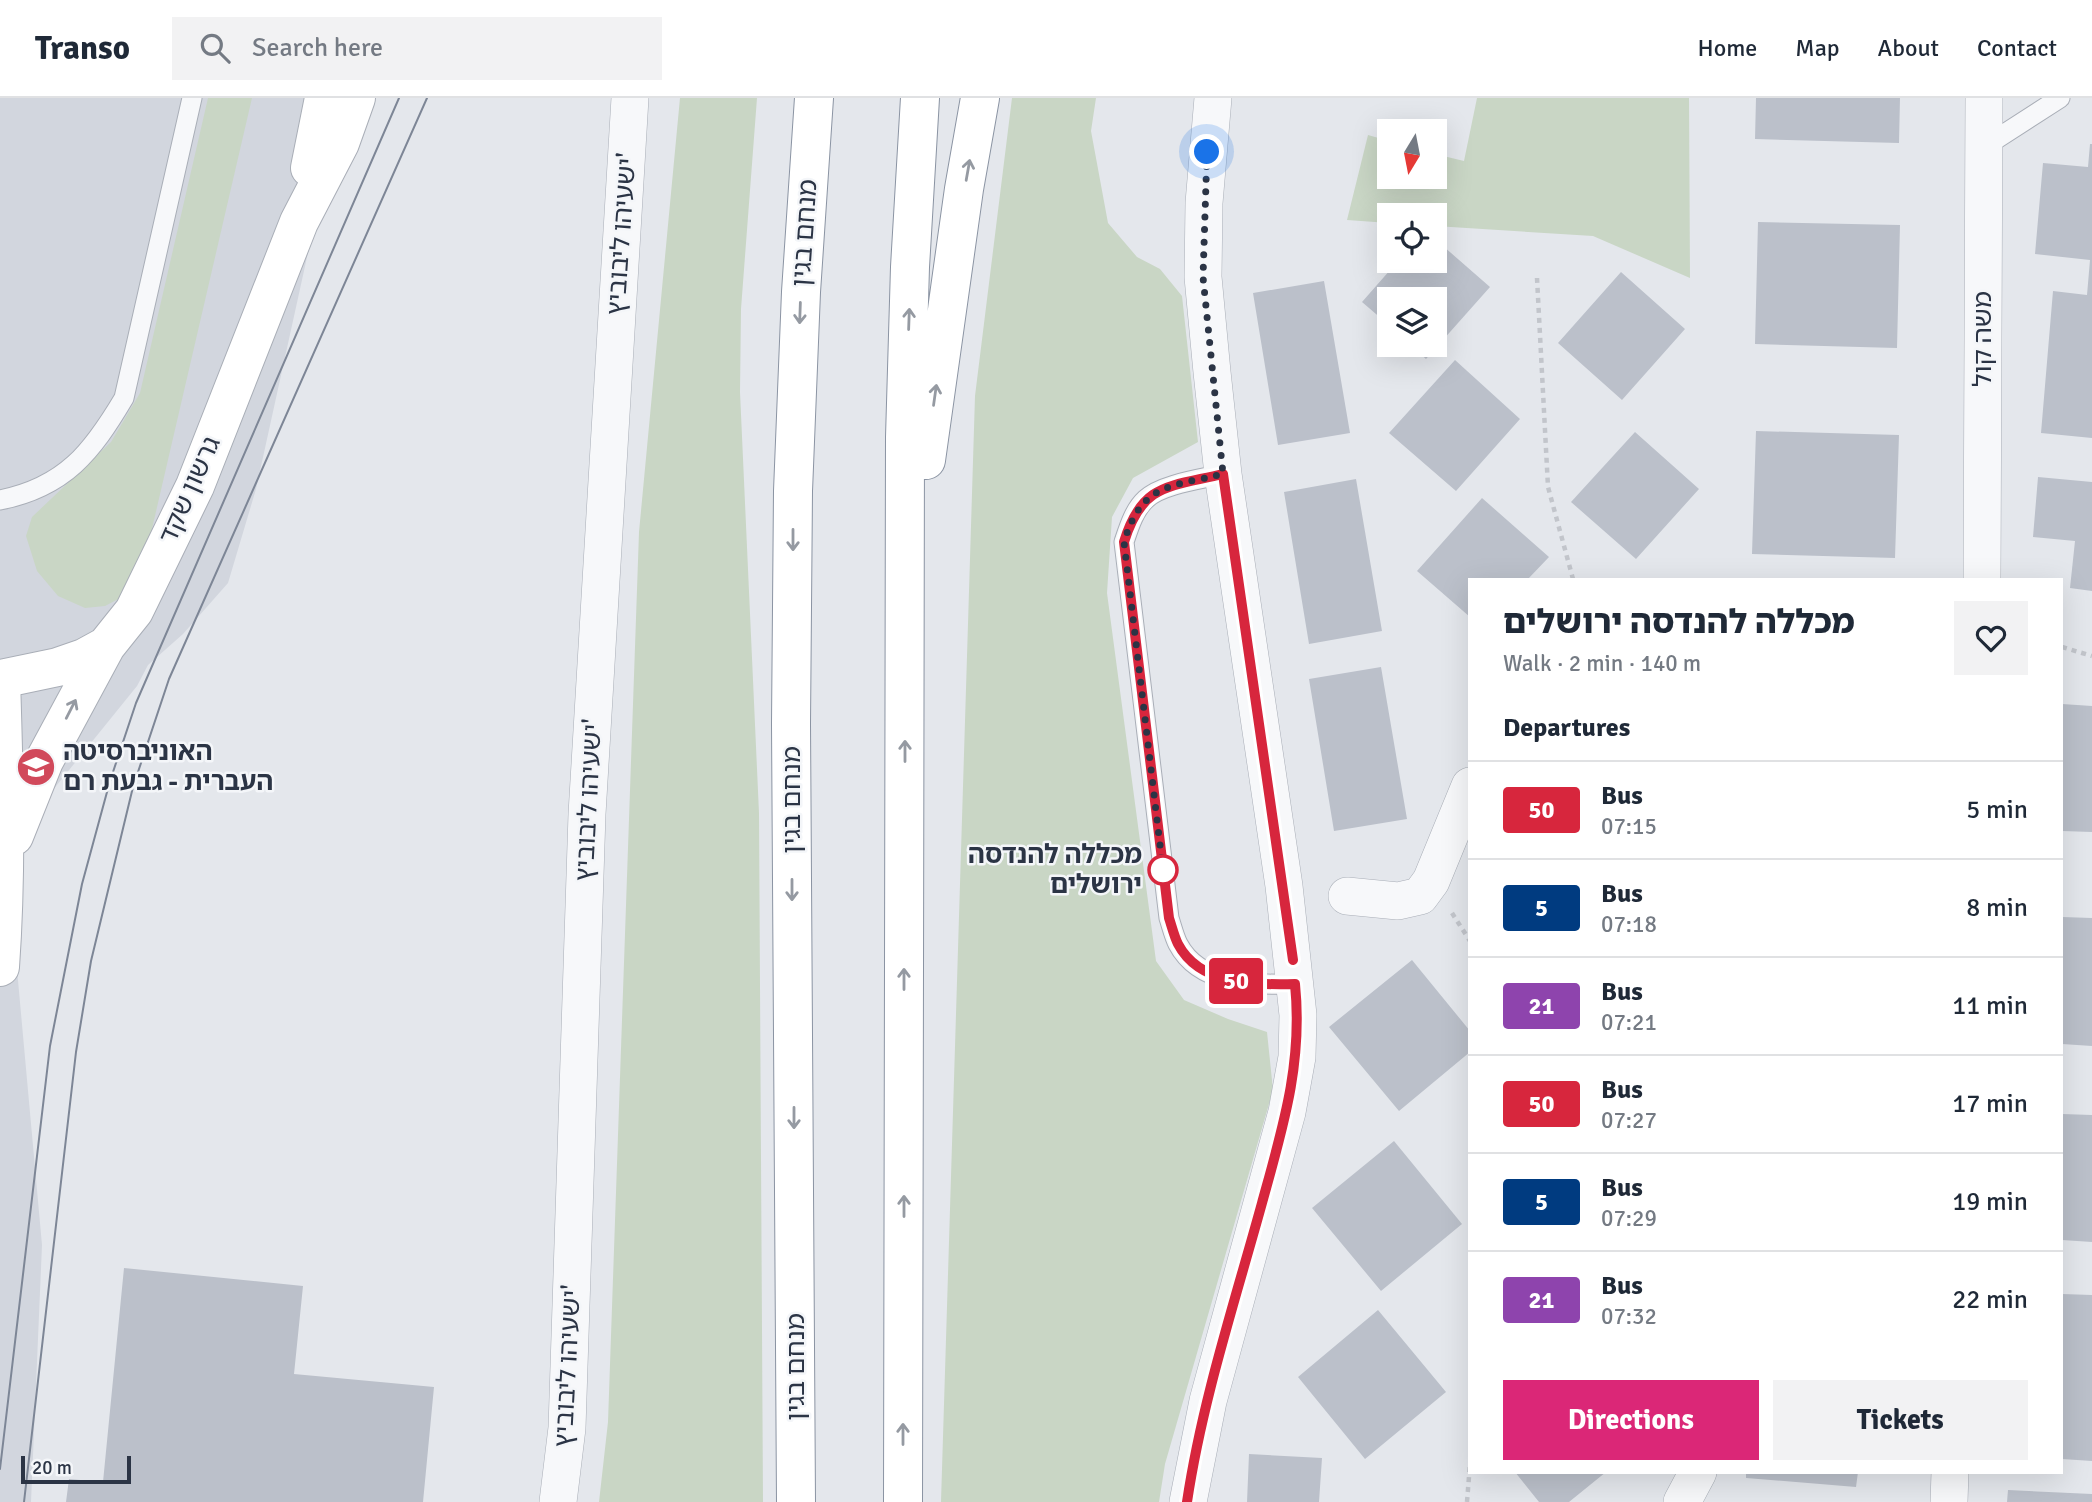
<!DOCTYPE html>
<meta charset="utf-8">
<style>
:root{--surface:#fff;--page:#f2f2f3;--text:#1f2937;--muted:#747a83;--line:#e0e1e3;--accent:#db2777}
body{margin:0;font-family:Signika,"Noto Sans Hebrew",sans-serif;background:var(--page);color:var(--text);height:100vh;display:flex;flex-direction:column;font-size:26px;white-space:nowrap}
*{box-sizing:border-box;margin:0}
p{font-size:23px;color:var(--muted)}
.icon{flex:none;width:38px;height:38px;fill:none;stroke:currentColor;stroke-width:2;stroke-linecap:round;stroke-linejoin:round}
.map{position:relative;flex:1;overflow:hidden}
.details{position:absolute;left:1468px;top:480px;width:595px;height:896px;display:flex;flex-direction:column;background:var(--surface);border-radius:0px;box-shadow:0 7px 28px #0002}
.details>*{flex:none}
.badge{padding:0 14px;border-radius:5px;font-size:24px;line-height:46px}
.needle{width:46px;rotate:190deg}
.fabs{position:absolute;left:1377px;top:21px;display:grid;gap:14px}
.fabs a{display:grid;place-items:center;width:70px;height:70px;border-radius:0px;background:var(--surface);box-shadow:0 7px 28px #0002;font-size:35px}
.scale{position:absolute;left:21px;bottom:18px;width:110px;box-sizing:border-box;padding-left:7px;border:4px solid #2b3445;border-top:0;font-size:19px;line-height:24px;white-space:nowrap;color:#2b3445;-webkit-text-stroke:5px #f4f6f9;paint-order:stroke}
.you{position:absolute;width:35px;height:35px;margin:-18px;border:5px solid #fff;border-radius:50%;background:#1a73e8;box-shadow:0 0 0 10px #1a73e833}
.map>.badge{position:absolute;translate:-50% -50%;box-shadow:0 0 0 4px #fff}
h2{padding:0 35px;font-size:26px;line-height:63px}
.round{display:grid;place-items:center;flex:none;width:74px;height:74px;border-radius:0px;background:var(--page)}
.summary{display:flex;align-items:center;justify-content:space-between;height:119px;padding:0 35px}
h1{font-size:33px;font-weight:800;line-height:52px}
.cta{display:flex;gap:14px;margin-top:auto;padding:14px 35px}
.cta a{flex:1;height:80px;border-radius:0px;background:var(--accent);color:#fff;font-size:28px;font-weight:800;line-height:80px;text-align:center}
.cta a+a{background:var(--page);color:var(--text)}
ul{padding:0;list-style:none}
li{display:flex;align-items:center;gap:21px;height:98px;padding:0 35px;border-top:2px solid var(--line)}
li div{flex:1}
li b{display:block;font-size:26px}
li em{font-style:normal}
li .badge{min-width:77px;font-weight:700;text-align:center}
header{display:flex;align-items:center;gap:42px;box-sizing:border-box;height:98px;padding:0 35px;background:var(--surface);border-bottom:2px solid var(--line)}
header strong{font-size:33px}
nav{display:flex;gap:38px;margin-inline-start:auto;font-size:24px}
.search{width:490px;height:63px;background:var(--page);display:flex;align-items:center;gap:18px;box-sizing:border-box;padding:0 24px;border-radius:0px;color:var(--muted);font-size:26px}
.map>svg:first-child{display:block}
.built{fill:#d2d6de}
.green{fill:#c9d6c5}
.building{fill:#bbc0ca}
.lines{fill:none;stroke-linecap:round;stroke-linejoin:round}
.lane-casing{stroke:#a9aeb7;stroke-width:21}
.street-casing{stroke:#a9aeb7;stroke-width:38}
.secondary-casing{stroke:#a9aeb7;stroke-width:40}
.highway-casing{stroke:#8b94a3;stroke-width:40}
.path{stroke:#c2c5cb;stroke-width:4.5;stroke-dasharray:5 5;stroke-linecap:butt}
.lane{stroke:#f7f8fa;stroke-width:19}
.street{stroke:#f7f8fa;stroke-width:37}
.secondary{stroke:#fff;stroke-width:38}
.highway{stroke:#fff;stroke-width:38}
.tram{stroke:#7d8696;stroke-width:2}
.oneway{stroke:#959aa2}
.line-casing{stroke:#fff;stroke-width:16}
.line{stroke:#d7263d;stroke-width:10}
.walk{stroke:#2b3445;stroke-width:7;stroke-dasharray:0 12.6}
.stop-dot{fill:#fff;stroke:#d7263d;stroke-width:3.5}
.labels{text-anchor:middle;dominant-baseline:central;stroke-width:5;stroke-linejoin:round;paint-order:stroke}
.street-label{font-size:26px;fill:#2b3445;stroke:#f4f6f9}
.poi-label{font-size:26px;font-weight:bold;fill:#2b3445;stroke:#f4f6f9;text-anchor:start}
.stop-label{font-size:26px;font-weight:bold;fill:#2b3445;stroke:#f4f6f9;text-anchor:end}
</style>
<header>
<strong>Transo</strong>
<div class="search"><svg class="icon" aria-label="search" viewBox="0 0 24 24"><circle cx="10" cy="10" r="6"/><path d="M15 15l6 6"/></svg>Search here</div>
<nav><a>Home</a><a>Map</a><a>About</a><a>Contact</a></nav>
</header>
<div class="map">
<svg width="2092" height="1404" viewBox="0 0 2092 1404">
<rect width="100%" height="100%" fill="#e4e7ec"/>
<path class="built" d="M0 0H342L256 391 228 485 183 536 148 567 137 588 6 750 42 1147 31 1404H0Z"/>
<path class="green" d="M208 0H252L148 448 128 496 105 508 85 510 58 498 37 473 26 438 32 419 111 344 140 295Z
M680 0H757L741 211 740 294 759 715 763 1404H599L608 1324 639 434Z
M1012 0H1096L1091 33 1108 125 1137 159 1160 171 1182 198 1198 344 1133 380 1112 419 1107 495 1156 863 1184 902 1228 921 1267 934 1273 992 1165 1366 1159 1404H941L975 298Z
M1477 0H1689L1690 180 1593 138 1435 128V117H1390L1389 125 1347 122 1368 37 1389 43 1390 79H1435V56L1464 63Z"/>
<path class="building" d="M1756 0H1900L1899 45 1755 41Z
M2090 46H2092V340L2041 335 2053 193 2087 197 2090 162 2035 156 2043 65 2088 69Z
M1758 124 1900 127 1897 250 1755 246Z
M1435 141 1490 189 1426 261 1411 247H1435V201H1390V228L1362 204 1398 163H1435Z
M1621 174 1685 231 1622 302 1558 245Z
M1324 183 1350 335 1278 347 1253 195Z
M1455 262 1520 321 1456 393 1389 335Z
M1756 333 1899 337 1895 460 1752 456Z
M1635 334 1699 391 1636 461 1571 404Z
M2038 379 2092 384V493L2070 490 2075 443 2033 439Z
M1356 381 1382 533 1309 546 1284 394Z
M1482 400 1549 459 1528 481H1470V519L1417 473Z
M1381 569 1407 721 1334 733 1309 581Z
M2062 606 2092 608V734L2062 733Z
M2062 819 2092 820V948L2062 946Z
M1412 862 1470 933V954L1399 1013 1329 929Z
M2062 1016 2092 1017V1144L2062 1142Z
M1394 1043 1462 1126 1381 1193 1312 1110Z
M124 1170 303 1188 294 1276 434 1289 423 1404H66L69 1381 103 1384Z
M2062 1196 2092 1197V1363L2062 1361Z
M1378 1212 1446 1294 1365 1361 1298 1279Z
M1249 1356 1322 1360 1319 1404H1247Z
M1515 1374H1606L1569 1404H1539Z
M1746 1374H1858L1856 1389 1746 1380Z
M2008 1392 2092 1396V1404H2007Z"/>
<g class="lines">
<g class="lane-casing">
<path id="lane" d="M1984 49 2060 0
M1223 376C1202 381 1162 386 1146 401 1134 412 1129 429 1124 444L1169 820C1172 829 1174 838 1178 846 1200 888 1256 887 1295 886
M0 402C65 389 92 354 124 300L192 0"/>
</g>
<g class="street-casing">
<path id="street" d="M1982 481 1984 0
M1347 798 1398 803 1420 798 1431 783 1470 688
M558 1404 567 1330 587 716 630 0
M1188 1404 1208 1303 1287 1014 1297 959 1298 917 1284 788 1223 376 1212 274 1203 179 1204 105 1213 0
M1682 1404 1698 1374
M1949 1404 1950 1374"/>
</g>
<g class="secondary-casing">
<path id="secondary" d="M310 70 324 0
M14 738 44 663 106 548
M0 869C7 772 4 677 1 581L58 569 84 560 106 548 134 513 195 388 299 124 340 45 356 0"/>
</g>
<g class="highway-casing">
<path id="highway" d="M926 362 964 91 980 0
M796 1404 791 626 793 393 801 194 814 0
M903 1404 905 339 910 169 920 0"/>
</g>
<path class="path" d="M1537 180 1548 389 1573 481
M2062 549 2092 558
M1452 815 1470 843
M1467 1404 1470 1366"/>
<use href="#lane" class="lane"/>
<use href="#street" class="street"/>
<use href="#secondary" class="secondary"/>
<use href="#highway" class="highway"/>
<path class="tram" d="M0 1371 50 948 82 786 110 683 136 605 399 0
M24 1404 76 954 91 863 133 689 169 581 427 0"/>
</g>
<defs><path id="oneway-shaft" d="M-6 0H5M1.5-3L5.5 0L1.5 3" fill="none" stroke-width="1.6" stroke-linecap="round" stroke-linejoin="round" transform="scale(1.75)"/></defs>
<g class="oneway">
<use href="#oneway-shaft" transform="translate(968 72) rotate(-80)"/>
<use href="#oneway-shaft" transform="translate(800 215) rotate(92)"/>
<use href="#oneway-shaft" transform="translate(909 221) rotate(-88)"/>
<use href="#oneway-shaft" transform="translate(935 297) rotate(-82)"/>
<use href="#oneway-shaft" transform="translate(793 442) rotate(90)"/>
<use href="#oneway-shaft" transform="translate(71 611) rotate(-63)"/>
<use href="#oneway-shaft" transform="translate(905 653) rotate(-90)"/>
<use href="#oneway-shaft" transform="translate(792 792) rotate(90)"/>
<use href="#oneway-shaft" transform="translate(904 881) rotate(-90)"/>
<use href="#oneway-shaft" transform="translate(794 1020) rotate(90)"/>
<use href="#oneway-shaft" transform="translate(904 1108) rotate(-90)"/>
<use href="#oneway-shaft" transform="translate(903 1336) rotate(-90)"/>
</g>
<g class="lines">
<g class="line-casing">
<path id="line" d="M1187 1404C1202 1303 1235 1203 1262 1105 1283 1029 1303 965 1295 886 1256 887 1200 888 1178 846 1174 838 1172 829 1169 820L1124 444C1142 385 1169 389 1223 376L1293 862"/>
</g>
<use href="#line" class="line"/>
<path class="walk" d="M1163 772 1124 444C1142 385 1169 389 1223 376L1203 179 1207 54"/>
</g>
<defs>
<g id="university-disc" transform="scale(2.0125)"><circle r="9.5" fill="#d1495b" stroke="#f4f6f9"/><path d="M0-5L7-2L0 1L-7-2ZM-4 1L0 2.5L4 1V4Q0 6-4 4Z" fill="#fff"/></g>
</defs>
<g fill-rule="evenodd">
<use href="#university-disc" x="36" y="669"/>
</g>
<circle class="stop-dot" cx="1163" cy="772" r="14"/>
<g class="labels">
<g class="street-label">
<text transform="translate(805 135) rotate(-86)">מנחם בגין</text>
<text transform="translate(622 136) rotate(-86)">ישעיהו ליבוביץ'</text>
<text transform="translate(1983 241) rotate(-90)">משה קול</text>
<text transform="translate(190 392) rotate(-66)">גרשון שקד</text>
<text transform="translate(589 702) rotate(-87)">ישעיהו ליבוביץ'</text>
<text transform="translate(792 702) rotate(-90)">מנחם בגין</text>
<text transform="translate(568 1268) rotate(-87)">ישעיהו ליבוביץ'</text>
<text transform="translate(796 1269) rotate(-90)">מנחם בגין</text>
</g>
<g class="poi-label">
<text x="63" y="654">האוניברסיטה<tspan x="63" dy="30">העברית - גבעת רם</tspan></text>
</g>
<g class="stop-label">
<text x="1142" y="757">מכללה להנדסה<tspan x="1142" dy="30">ירושלים</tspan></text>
</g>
</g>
</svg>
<div class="fabs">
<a><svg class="needle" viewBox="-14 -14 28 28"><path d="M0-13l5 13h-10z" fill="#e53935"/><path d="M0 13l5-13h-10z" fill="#747a83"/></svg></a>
<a><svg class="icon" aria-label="locate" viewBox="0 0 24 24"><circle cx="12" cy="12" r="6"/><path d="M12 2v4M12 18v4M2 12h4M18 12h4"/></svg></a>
<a><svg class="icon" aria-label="layers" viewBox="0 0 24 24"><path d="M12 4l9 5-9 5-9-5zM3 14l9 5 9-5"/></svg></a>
</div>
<div class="scale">20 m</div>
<div class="you" style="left:1207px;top:54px"></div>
<b class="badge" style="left:1236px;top:883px;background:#d7263d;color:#fff">50</b>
<section class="details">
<div class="summary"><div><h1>מכללה להנדסה ירושלים</h1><p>Walk · 2 min · 140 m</p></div><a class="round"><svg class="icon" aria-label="heart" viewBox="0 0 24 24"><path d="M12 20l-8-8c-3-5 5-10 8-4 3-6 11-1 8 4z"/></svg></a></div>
<h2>Departures</h2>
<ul>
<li><span class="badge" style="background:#d7263d;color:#fff">50</span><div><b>Bus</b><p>07:15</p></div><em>5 min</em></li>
<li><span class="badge" style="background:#003b80;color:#fff">5</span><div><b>Bus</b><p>07:18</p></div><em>8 min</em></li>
<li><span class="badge" style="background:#8e44ad;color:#fff">21</span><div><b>Bus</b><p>07:21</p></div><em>11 min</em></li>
<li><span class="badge" style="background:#d7263d;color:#fff">50</span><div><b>Bus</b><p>07:27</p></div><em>17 min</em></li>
<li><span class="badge" style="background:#003b80;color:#fff">5</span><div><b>Bus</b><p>07:29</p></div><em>19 min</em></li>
<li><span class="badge" style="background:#8e44ad;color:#fff">21</span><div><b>Bus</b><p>07:32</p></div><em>22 min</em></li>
</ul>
<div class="cta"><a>Directions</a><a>Tickets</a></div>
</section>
</div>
